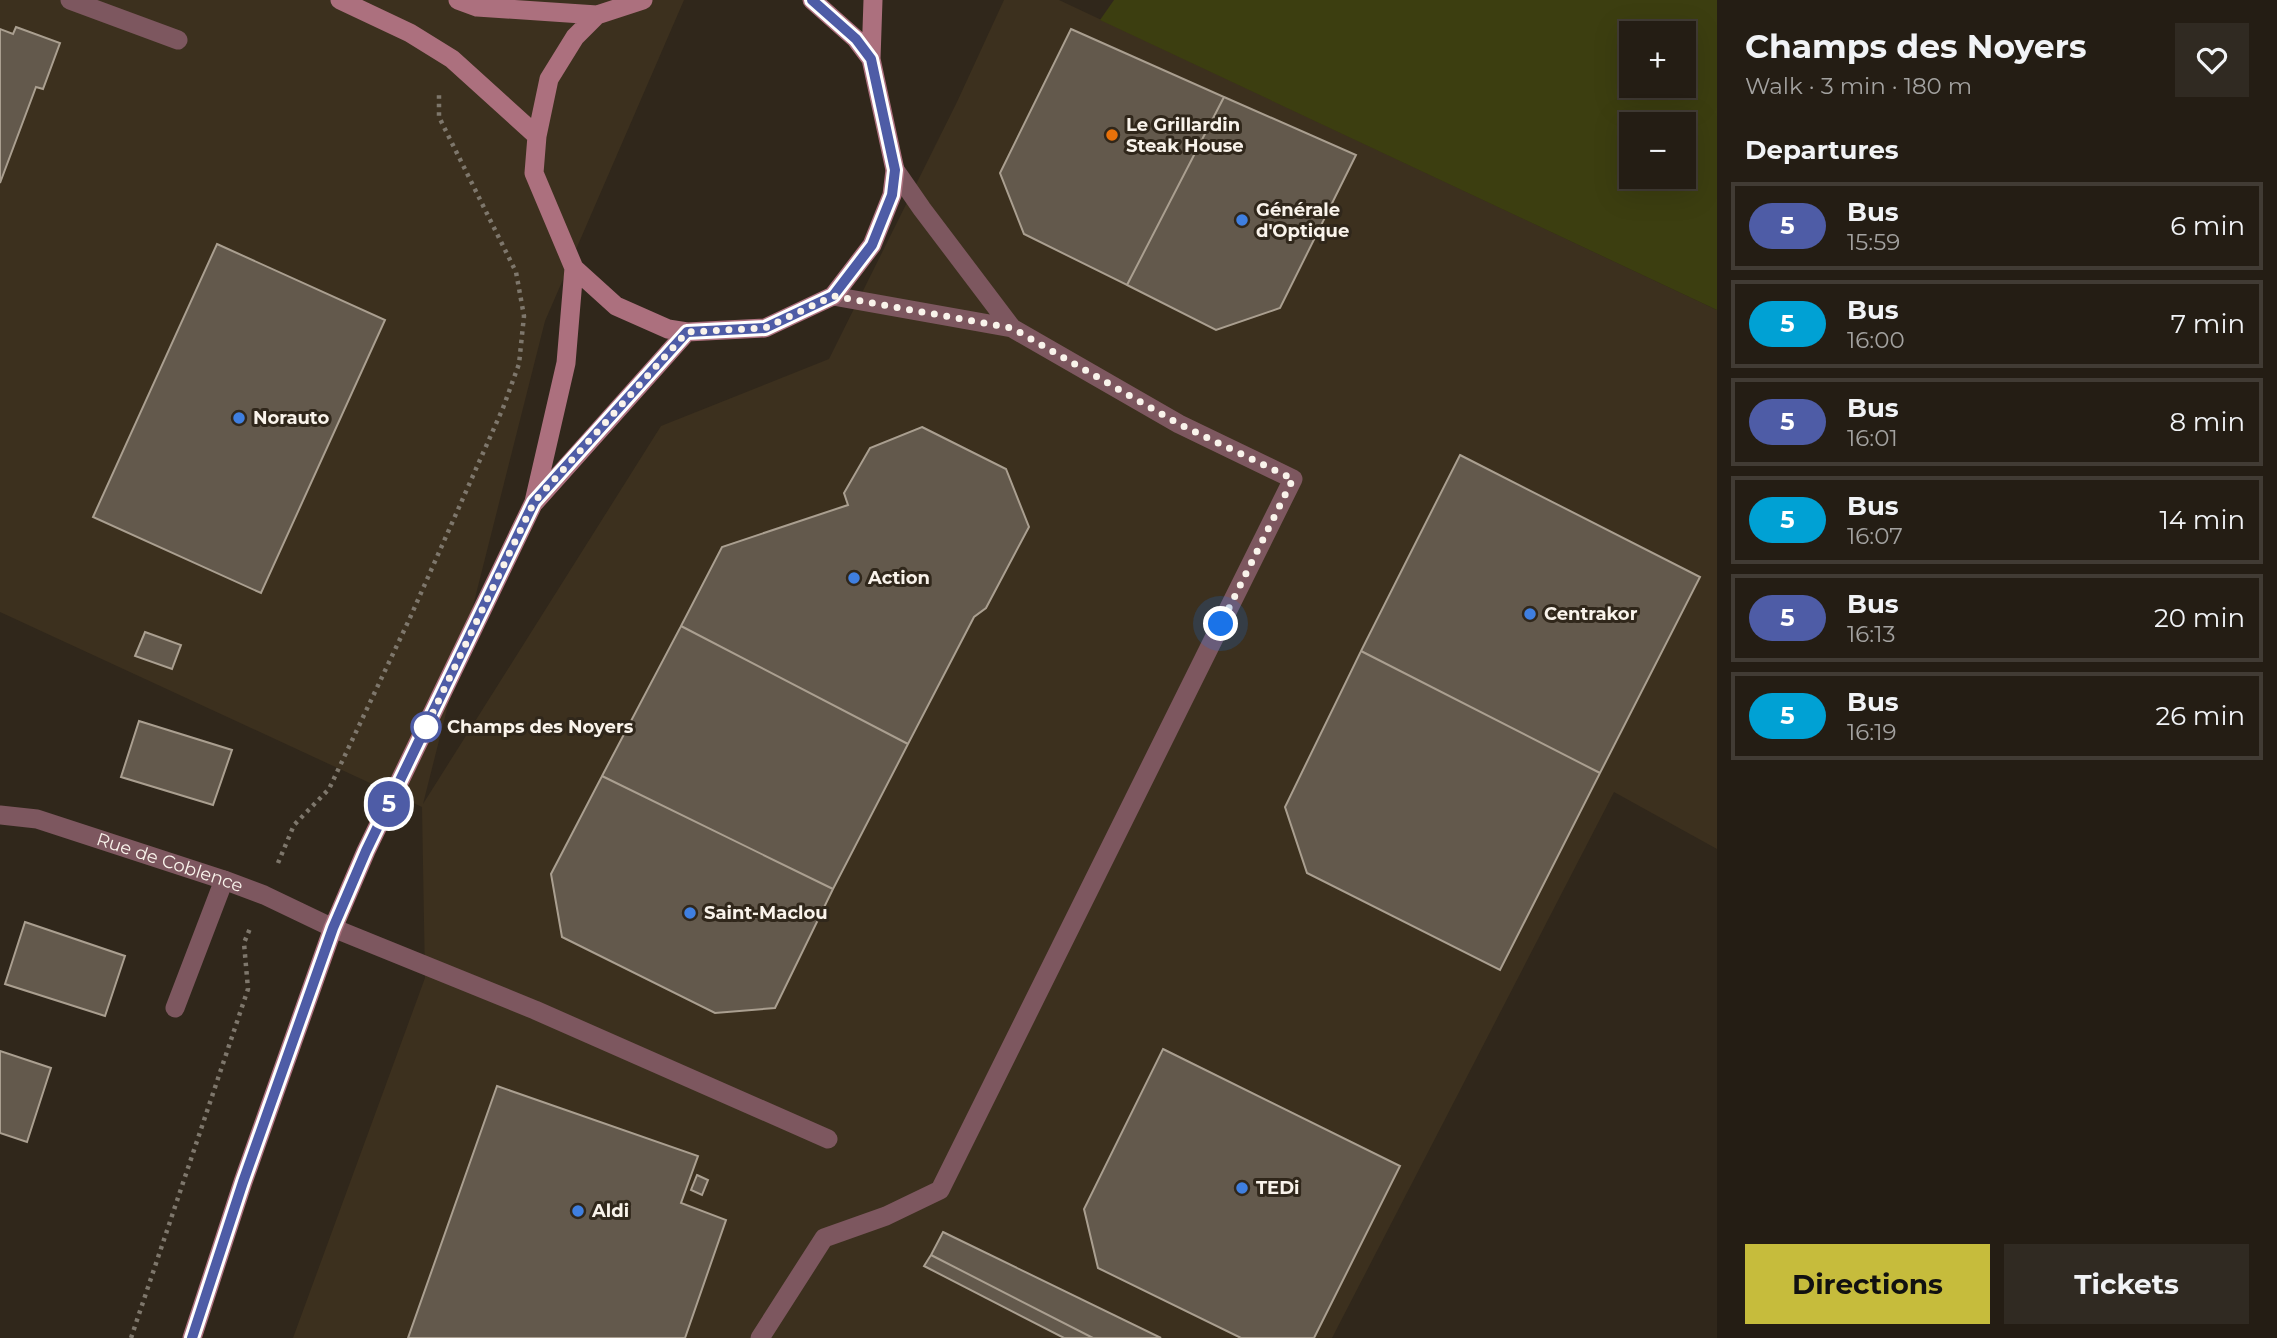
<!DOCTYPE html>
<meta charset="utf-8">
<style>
:root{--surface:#241d14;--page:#302a22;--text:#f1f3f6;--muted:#a3a2a0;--line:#413b34;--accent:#c6bc3c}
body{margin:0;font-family:Montserrat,sans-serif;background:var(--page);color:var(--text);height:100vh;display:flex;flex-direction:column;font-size:26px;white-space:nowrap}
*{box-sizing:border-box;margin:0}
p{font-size:23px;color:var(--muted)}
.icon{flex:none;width:38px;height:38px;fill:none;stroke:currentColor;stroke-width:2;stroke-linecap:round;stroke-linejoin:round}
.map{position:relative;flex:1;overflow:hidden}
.side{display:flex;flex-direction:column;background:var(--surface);width:560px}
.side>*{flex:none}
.badge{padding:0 14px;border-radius:23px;font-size:24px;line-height:46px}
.buttons{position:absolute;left:1619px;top:21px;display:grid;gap:14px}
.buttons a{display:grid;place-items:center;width:77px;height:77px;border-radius:0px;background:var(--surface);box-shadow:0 7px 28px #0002,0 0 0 2px var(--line);font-size:35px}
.you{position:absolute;width:35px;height:35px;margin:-18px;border:5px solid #fff;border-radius:50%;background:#1a73e8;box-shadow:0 0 0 10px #1a73e833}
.map>.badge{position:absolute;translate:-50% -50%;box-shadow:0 0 0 4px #fff}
h2{padding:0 28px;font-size:26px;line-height:63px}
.round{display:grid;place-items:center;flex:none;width:74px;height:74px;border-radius:0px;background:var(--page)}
.summary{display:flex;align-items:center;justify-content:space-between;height:119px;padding:0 28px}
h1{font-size:33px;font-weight:700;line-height:52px}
.primary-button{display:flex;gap:14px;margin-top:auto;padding:14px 28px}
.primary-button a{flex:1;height:80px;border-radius:0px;background:var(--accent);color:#111;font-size:28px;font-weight:700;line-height:80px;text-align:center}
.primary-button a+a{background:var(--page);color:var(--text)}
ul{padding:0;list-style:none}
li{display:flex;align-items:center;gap:21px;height:88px;margin:0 14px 10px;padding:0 14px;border:4px solid var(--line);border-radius:0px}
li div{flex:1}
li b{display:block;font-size:26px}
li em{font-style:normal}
li .badge{min-width:77px;font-weight:700;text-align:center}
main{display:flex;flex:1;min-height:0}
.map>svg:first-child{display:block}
.built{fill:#3c301e}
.green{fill:#3c3e10;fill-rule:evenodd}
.building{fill:#63594c;stroke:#aa9f90;stroke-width:2}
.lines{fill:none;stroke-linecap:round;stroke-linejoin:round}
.path{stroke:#7e776c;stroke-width:4.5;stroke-dasharray:3.5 5;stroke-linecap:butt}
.service{stroke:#7d575f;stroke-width:19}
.minor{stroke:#7d575f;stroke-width:19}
.secondary{stroke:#ac707e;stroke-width:19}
.line-casing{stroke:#fff;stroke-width:16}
.line{stroke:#4e5ca6;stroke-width:10}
.walk{stroke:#f9f3eb;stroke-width:7;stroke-dasharray:0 12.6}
.food-dot{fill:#e8710a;stroke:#30271b;stroke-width:2.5}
.shop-dot{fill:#3f7fe0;stroke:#30271b;stroke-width:2.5}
.stop-dot{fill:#fff;stroke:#4e5ca6;stroke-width:3.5}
.labels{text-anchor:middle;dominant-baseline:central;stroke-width:6;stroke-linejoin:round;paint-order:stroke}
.poi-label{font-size:18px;font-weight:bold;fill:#f9f3eb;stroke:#30271b;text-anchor:start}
.stop-label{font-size:18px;font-weight:bold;fill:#f9f3eb;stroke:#30271b;text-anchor:start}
.street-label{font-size:18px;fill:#f9f3eb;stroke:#30271b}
</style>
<main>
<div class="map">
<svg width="1717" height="1338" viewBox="0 0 1717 1338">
<rect width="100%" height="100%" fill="#30271b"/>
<path class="built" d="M0 0H684L545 321 423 804 661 426 829 359 957 102 1004 0H1059L1717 310V849L1614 792 1332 1338H293L425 978 422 807 0 612Z"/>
<path class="green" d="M1114 0H1717V310L1100 20ZM1631 33H1684V86H1631ZM1631 124H1684V177H1631Z"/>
<path class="building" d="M16 27 60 43 43 89 36 87 0 183V29L13 34Z
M1071 29 1224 97 1127 285 1024 234 1000 173Z
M1224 97 1356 155 1280 308 1216 330 1127 285Z
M217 244 385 320 261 593 93 517Z
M922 427 1006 469 1029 527 986 608 974 617 908 744 681 626 722 547 848 505 844 493 870 448Z
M1460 455 1700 577 1600 773 1361 651Z
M681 626 908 744 833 889 602 776Z
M145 632 181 645 172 669 135 656Z
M1361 651 1600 773 1500 970 1307 873 1285 807Z
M139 721 232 750 213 805 121 777Z
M602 776 833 889 775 1008 715 1013 562 937 551 874Z
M25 922 125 956 105 1016 5 984Z
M1163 1049 1400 1166 1314 1338H1241L1098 1268 1084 1209Z
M0 1051 51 1068 27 1142 0 1133Z
M497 1086 698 1156 681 1203 726 1220 685 1338H408Z
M697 1175 708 1180 702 1195 691 1190Z
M943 1232 1161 1338H1093L931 1255Z
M931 1255 1093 1338H1064L924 1266Z"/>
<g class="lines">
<path class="path" d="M278 863 294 825 329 789 409 620 503 408 519 364 524 316 516 272 439 117V95
M131 1338 248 989 244 943 251 926"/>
<path class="service" d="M70 0 178 40
M895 170 922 209 1012 328
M333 928 535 1010 828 1139
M175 1008 224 880
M760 1338 824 1238 886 1216 940 1190 1293 479 1179 424 1012 328 833 296"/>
<path class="minor" id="s1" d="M0 815 37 819 224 880 264 895 333 928"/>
<path class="secondary" d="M340 0 410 33 452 59 537 136
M458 0 477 7 597 15
M643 0 597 15 575 37 549 79 537 136 534 173 574 268 616 306 668 329 687 332 765 328 833 296 872 245 892 195 895 170 871 59 856 39 812 0
M871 59 873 0
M535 502 687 332
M192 1338 243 1182 333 928 366 851 534 502 566 363 574 268"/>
</g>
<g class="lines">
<g class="line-casing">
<path id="line" d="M192 1338 243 1182 333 928 366 851 534 502 687 332 765 328 833 296 872 245 892 195 895 170 871 59 856 39 812 0"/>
</g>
<use href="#line" class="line"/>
<path class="walk" d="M426 727 424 731 534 502 687 332 765 328 833 296 1012 328 1179 424 1293 479 1221 624"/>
</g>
<circle class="food-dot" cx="1112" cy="135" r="7"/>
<g class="shop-dot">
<circle cx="1242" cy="220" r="7"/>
<circle cx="239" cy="418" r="7"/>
<circle cx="854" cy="578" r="7"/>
<circle cx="1530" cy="614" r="7"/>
<circle cx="690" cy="913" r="7"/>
<circle cx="1242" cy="1188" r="7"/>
<circle cx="578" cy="1211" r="7"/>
</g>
<circle class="stop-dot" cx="426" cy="727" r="14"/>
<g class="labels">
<g class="poi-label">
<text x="1126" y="125">Le Grillardin<tspan x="1126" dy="21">Steak House</tspan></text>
<text x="1256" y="210">Générale<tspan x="1256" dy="21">d'Optique</tspan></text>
<text x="253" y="418">Norauto</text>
<text x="868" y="578">Action</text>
<text x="1544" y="614">Centrakor</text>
<text x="704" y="913">Saint-Maclou</text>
<text x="1256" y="1188">TEDi</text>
<text x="592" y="1211">Aldi</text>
</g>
<g class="stop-label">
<text x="447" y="727">Champs des Noyers</text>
</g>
<g class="street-label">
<text stroke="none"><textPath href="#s1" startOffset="177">Rue de Coblence</textPath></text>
</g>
</g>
</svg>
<div class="buttons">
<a>+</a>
<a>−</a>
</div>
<div class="you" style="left:1221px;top:624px"></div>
<b class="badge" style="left:389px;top:804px;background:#4e5ca6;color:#fff">5</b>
</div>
<section class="side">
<div class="summary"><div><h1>Champs des Noyers</h1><p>Walk · 3 min · 180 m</p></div><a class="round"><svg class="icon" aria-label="heart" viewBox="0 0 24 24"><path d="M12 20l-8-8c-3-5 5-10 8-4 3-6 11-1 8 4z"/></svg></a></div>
<h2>Departures</h2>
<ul>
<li><span class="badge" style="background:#4e5ca6;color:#fff">5</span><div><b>Bus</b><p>15:59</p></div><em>6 min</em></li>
<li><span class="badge" style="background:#00a1d4;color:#fff">5</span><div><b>Bus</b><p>16:00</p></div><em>7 min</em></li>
<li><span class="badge" style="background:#4e5ca6;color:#fff">5</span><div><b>Bus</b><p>16:01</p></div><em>8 min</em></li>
<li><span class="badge" style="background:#00a1d4;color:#fff">5</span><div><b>Bus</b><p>16:07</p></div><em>14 min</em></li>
<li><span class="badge" style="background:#4e5ca6;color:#fff">5</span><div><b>Bus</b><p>16:13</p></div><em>20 min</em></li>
<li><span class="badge" style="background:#00a1d4;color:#fff">5</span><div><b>Bus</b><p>16:19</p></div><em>26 min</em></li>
</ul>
<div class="primary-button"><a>Directions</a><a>Tickets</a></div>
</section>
</main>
